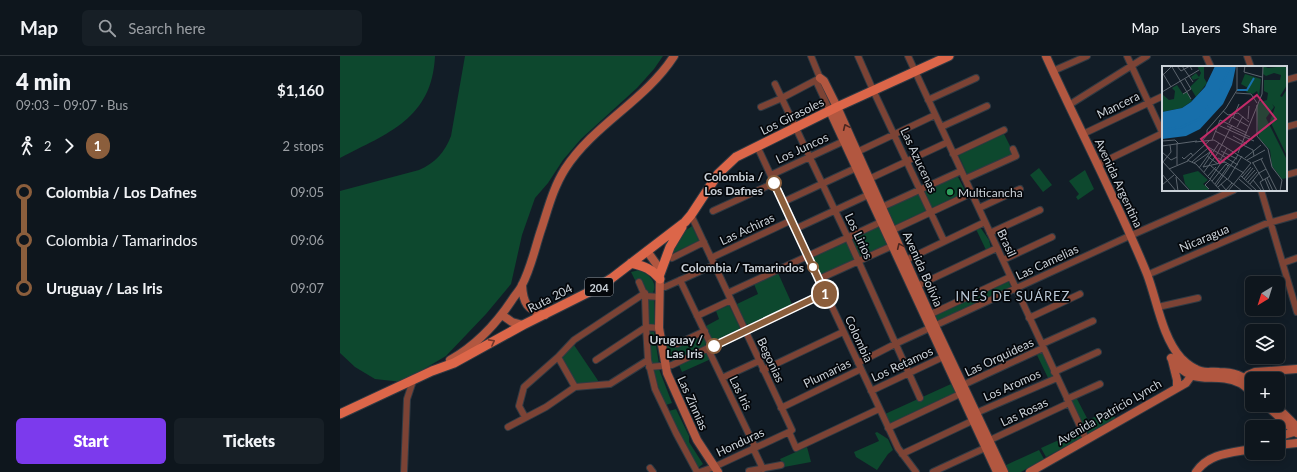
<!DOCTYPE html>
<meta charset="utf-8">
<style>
:root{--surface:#0e161d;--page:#171f26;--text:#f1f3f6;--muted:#9b9fa4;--line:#2e353b;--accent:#7c3aed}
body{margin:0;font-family:Lato,sans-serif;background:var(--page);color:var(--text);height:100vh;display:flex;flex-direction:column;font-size:15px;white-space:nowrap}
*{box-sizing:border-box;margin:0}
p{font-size:13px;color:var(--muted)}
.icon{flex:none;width:22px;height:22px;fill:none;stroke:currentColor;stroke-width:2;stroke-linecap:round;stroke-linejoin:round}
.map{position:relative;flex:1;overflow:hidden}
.side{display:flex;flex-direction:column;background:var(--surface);width:340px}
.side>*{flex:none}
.badge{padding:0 8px;border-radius:13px;font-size:14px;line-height:26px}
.needle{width:26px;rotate:218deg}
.controls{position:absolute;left:905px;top:220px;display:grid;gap:8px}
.controls a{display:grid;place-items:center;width:40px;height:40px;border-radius:6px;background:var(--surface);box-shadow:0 2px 10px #0003,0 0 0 1px var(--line);font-size:20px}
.map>.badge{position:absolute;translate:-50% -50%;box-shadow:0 0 0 2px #fff}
.legs{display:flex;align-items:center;gap:6px;height:44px;padding:0 16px;font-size:13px}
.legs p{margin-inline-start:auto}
.head{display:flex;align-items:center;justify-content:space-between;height:68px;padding:0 16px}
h1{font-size:22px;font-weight:800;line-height:30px}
.action{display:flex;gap:8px;margin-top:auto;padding:8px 16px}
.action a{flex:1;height:46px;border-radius:6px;background:var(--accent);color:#fff;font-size:16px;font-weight:800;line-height:46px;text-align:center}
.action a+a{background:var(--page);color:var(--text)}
ul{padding:0 16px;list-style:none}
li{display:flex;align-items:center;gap:14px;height:48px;font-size:15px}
li i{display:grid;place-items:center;width:6px;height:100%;margin:0 5px;background:currentColor}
li i::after{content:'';width:10px;height:10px;margin:-5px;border:3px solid;border-radius:50%;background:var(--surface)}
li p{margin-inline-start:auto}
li:first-child i{background:linear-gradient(#0000 50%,currentColor 0)}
li:last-child i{background:linear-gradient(currentColor 50%,#0000 0)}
header{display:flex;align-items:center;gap:24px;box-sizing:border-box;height:56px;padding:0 20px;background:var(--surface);border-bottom:1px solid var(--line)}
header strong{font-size:19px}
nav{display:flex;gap:22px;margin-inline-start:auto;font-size:14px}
.search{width:280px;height:36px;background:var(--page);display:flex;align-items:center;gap:10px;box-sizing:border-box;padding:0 14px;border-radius:6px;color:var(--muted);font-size:15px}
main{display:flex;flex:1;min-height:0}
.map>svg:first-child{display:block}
.green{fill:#0d482e}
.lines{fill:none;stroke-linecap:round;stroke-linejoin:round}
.street-casing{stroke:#303a43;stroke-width:8}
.secondary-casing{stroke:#303a43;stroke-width:10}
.primary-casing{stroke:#303a43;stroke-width:11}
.street{stroke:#7c4335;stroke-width:6}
.secondary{stroke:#b25740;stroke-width:8}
.primary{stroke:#dc6649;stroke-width:9}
.oneway{stroke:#4a2720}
.oneway2{stroke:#70362a}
.line-1-casing{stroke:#fff;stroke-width:9}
.line-1{stroke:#8b5e3c;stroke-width:6}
.stop-1-dot{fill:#fff;stroke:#8b5e3c;stroke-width:2}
.leisure-dot{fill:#2e9e5b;stroke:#04070b;stroke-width:1.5}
.labels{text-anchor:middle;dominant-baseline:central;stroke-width:3.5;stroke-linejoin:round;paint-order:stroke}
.shield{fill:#04070b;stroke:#8f959b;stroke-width:1}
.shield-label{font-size:11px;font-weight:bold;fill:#cbd2d9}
.street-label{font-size:12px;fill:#cbd2d9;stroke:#04070b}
.stop-label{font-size:12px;font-weight:bold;fill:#cbd2d9;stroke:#04070b;text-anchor:end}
.poi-label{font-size:12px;fill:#cbd2d9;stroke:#04070b;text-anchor:start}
.neighbourhood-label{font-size:13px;letter-spacing:1px;fill:#b8c6d4;stroke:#04070b}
.inset-river{fill:none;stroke:#176fab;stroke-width:2}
.inset-road{fill:none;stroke:#5c656e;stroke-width:1}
.view{fill:#c32b68;fill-opacity:0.15;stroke:#c32b68;stroke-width:2}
.inset-edge{fill:none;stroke:#cbd2d9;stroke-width:2}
</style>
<header>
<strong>Map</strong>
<div class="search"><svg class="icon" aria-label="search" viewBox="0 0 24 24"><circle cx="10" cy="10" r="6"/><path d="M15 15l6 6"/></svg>Search here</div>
<nav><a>Map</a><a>Layers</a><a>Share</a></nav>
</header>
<main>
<section class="side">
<div class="head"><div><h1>4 min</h1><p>09:03 – 09:07 · Bus</p></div><b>$1,160</b></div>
<div class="legs"><svg class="icon" aria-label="walk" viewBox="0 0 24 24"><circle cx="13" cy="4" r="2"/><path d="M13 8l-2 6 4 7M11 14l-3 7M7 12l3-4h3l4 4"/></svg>2<svg class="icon" aria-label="forward" viewBox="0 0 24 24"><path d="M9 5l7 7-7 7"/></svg><b class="badge" style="background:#8b5e3c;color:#fff">1</b><p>2 stops</p></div>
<ul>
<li><i style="color:#8b5e3c"></i><b>Colombia / Los Dafnes</b><p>09:05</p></li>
<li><i style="color:#8b5e3c"></i><span>Colombia / Tamarindos</span><p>09:06</p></li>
<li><i style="color:#8b5e3c"></i><b>Uruguay / Las Iris</b><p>09:07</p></li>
</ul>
<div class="action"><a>Start</a><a>Tickets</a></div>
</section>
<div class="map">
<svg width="957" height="416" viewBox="0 0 957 416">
<rect width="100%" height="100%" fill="#121d27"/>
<path class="green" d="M0 0H95C92 63 48 77 0 102Z
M125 0H323L314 13 297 32 241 83 223 104 208 127 195 142 182 179 171 228 146 258 106 300 62 326 35 323 15 311 0 297V135L79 114C95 107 105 96 111 80Z
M663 76 674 98 628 120 618 98Z
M699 112 712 129 703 136 690 119Z
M745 114 754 133 738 144 736 141 739 138 729 125Z
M617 119 627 138 553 172 544 152Z
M540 168 549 189 481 219 473 201Z
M352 170 359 185 333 197 330 196 342 177Z
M640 171 649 184 651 192 646 194 636 173Z
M299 214C309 218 318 226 313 237H308L301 224 298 223 295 224 291 216Z
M438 217 452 248 408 269 404 267 397 248 418 238 414 228Z
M668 224 671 232 599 266 594 259Z
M308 243 314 244 315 269 308 268Z
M389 249 400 272 399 274 373 285 371 284 366 270 379 263 376 255Z
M308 275 314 276 319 308 312 309Z
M362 279 366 287 365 290 333 305C325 302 327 296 326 289L334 286 335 289 339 291Z
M234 289 259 326 237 328 221 302Z
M702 295 714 322 709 324 696 297Z
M368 296 371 303 342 316 339 309Z
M319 313 332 347 326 349 320 337 313 314Z
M611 328 616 338 550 368 545 358Z
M736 341 748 364 771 353 776 364 750 378 746 375 731 343Z
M336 353 349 380V386L363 408 358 412 329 358V355Z
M739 375 742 382 706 401 701 392Z
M537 376 548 383 553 394 548 398 537 414 516 401 514 396 539 385 535 377Z
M467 391 471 406 444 411 440 403Z
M699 394 704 403 681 416H667L664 410Z"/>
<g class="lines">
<g class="street-casing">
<path id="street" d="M518 0 533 34 604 185
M568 0 746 383
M787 0 823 78
M866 0 871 11
M907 0 911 11
M713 15 747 0
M946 24 957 21
M476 25 490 55
M435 28 508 182 580 342
M588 44 636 22
M729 49 807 0
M421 51 442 42 480 22 471 0
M601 71 647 50
M946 71 957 68
M743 78 823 40
M417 90 558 392 576 416
M517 96 595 59
M613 98 664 74
M757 109 823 77
M431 119 504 85
M946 119 957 116
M529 123 608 86
M625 123 676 100 673 93
M921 134 957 256
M443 146 516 112
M542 151 621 115
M639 152 680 133
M373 155 434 127
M351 159 452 374 449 376 456 392 539 353
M455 173 528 139
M553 174 632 137
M650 177 700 154
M332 202 364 186
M371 202 452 164
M566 204 645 166
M663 204 712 181
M943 207 957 202
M807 219 925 168 957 159
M479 223 552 190
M340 224 372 291
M299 226 305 240 306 271 308 304 315 333 336 377 357 416
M577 230 657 192
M319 231H325L374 209
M388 237 541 166
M305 240 319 241
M818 251 858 242
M591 258 670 221
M357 260 391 244
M689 262 740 238
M337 288 365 275
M702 288 753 265
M368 293 415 391
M218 301 235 331
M256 304 306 271 319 272
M518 307 555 288 785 182 894 134
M309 311 332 309 485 237
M423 314 503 276
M714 316 758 296
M382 322 419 305
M623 329 703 292
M531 335 603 301
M727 343 760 328
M441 352 521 313
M636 357 717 322
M185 361 179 350 184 331 218 301 234 284 305 237
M168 371 206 351 235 331 270 328 308 304
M548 372 620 338
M648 385 729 347
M413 392 423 413
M562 398 632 365
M310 412 313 416
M409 415 441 409
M64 416 67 343 73 325
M360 416 374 411 449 376
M593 416 645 392"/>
</g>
<g class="secondary-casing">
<path id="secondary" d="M706 0C739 73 777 144 807 218 817 244 822 281 841 302 846 307 854 313 861 315 867 317 872 315 879 316 891 316 903 319 912 328
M480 22 484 25 497 51 595 270 664 416
M490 55 657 416
M307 195 317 209 320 218 319 272 327 317 357 384 378 416
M182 229C183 247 187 254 205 259
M162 259 172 266 183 269
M831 302C855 334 872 314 900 327 904 329 908 333 912 337
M110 304C137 289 156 268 172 244 175 239 180 234 182 229 191 212 195 192 201 174 208 153 213 132 225 113 254 68 305 45 334 0
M832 304 837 324V331
M903 325 908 319 915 316 957 313
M926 349 957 377
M935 349 956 370
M938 385 944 379 957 375
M938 389 957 387
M690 416 846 327 856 313
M856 416C869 397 891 397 912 393"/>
</g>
<g class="primary-casing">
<path id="primary" d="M291 207C304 210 312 213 320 223
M320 218 330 191 342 171
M0 358 92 315 114 307 183 269 253 234 272 222 345 166 351 159 378 118 396 101 497 51 609 0"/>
</g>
<use href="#street" class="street"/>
<use href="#secondary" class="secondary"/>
<use href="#primary" class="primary"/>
</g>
<defs><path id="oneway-chevron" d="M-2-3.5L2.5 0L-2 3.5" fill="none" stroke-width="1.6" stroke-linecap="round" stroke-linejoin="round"/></defs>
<g class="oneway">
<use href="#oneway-chevron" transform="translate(506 71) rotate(-114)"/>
<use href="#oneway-chevron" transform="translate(560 190) rotate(-114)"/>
</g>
<use class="oneway2" href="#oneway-chevron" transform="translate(152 286) rotate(-28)"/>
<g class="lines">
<g class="line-1-casing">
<path id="line-1" d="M374 290 485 237 434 127"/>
</g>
<use href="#line-1" class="line-1"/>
</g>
<g class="stop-1-dot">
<circle cx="434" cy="127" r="7"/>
<circle cx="473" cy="211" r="5"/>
<circle cx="374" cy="290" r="7"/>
</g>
<circle class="leisure-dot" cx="610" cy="136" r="4"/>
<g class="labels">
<rect class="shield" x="245" y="222" width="28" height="18" rx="3"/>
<g class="shield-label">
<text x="259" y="231">204</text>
</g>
<g class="street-label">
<text transform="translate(778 49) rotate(-26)">Mancera</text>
<text transform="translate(452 60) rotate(-26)">Los Girasoles</text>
<text transform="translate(462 92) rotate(-25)">Los Juncos</text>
<text transform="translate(579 104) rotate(65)">Las Azucenas</text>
<text transform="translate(779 127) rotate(65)">Avenida Argentina</text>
<text transform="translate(407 173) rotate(-25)">Las Achiras</text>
<text transform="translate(519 180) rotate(65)">Los Lirios</text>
<text transform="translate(864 182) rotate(-23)">Nicaragua</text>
<text transform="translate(667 187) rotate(65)">Brasil</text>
<text transform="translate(707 206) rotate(-25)">Las Camelias</text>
<text transform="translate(583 213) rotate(66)">Avenida Bolivia</text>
<text transform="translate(210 242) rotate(-27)">Ruta 204</text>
<text transform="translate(519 283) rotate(65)">Colombia</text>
<text transform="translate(659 301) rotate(-25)">Las Orquideas</text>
<text transform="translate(431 304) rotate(65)">Begonias</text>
<text transform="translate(562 308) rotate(-25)">Los Retamos</text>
<text transform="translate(487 317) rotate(-26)">Plumarias</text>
<text transform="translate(672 329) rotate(-24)">Los Aromos</text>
<text transform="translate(401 337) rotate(64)">Las Iris</text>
<text transform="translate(353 347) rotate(66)">Las Zinnias</text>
<text transform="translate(684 356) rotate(-25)">Las Rosas</text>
<text transform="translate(769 356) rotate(-30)">Avenida Patricio Lynch</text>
<text transform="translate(400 386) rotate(-25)">Honduras</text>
</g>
<g class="stop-label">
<text x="423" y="120">Colombia /<tspan x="423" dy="14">Los Dafnes</tspan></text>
<text x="464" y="211">Colombia / Tamarindos</text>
<text x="363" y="283">Uruguay /<tspan x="363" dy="14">Las Iris</tspan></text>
</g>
<g class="poi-label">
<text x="618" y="136">Multicancha</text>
</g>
<g class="neighbourhood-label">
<text x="673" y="240">INÉS DE SUÁREZ</text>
</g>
</g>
<g transform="translate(822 10)">
<rect width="125" height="125" fill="#121d27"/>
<path d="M35 0H42V12L45 17 34 31 28 21 37 12 31 14 29 11 34 7 37 11 39 7ZM101 0 106 2 125 0V19L118 30 120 31 125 23V90L108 55 113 41 110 38 112 41 104 52 125 94V112L120 113 110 100 108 84 97 72 94 40 98 36 105 34 106 27 102 25V14H118L119 9 112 7 104 10 101 8ZM83 8 99 13 97 31 95 25 91 28 84 26 86 22 79 18ZM15 19 21 28 25 26 30 35 20 42 0 46V28L7 34 12 33 13 25 10 22ZM36 105 46 114 41 118 47 123 45 125H29L23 118 21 109Z" fill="#0d482e"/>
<path d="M53 0H74L70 19 61 38 38 63 24 70 0 73V46L20 42 29 36 43 21Z" fill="#176fab"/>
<path class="inset-river" d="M75 24H85L92 12M0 64 20 61 37 53 58 24 68 0"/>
<path class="inset-road" d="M15 0 19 5 28 0 30 4M20 0 31 16M83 0 82 6 100 11M10 1 29 33M0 6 9 21M0 10 10 0M0 26 37 4M74 27 89 28 95 37M21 28 29 23 23 13M95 39V70L106 83 110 101 120 114 118 125M61 45 66 49 76 47 87 56M71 52 77 38M86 53 87 40M67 57 70 51 86 60M56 59 92 75M65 60 88 71M75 61 81 50M53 65 91 84 92 90M71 70 85 78M50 74 58 54 85 67M0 75 13 74 17 78M40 75 45 69V64L64 42 75 24V0M33 76 52 74 89 97 66 125M43 79 76 99M0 80 35 75M59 85 75 93M0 86 9 94 15 91M76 87 100 28 101 0M55 88 70 59M45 90 56 98 65 82M20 91 22 93 29 87 31 90M56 92 82 107M83 92 99 79M99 93 115 125M25 94 34 98 59 125M26 94 47 75M85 94 103 84M0 95 28 125M1 96 9 86 8 79M30 96 46 82M32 97 48 86M90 97 101 92M91 97 101 114M15 99V77M49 100 80 125M41 101 57 77M41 101 63 96M37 102 50 84M7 103 26 95M42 106 55 88M0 108 14 125M46 110 54 101M79 110 95 125M14 111 16 125M80 111 89 101M105 112 111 125M48 113 59 97M66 113 80 90M77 113 91 125M82 113 91 102M103 113 108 125M84 114 93 104M91 114 99 124M50 115 64 98 66 100M86 116 95 106M53 118 67 99M59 118 64 124 70 117M88 118 97 107 104 103M0 119 12 109M54 120 76 89M56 121 65 113M47 123 43 119 48 114M102 125 98 116 108 110"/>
<path class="view" d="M95 29 114 53 58 97 39 73Z"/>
<rect width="125" height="125" class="inset-edge"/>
</g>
</svg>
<div class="controls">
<a><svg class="needle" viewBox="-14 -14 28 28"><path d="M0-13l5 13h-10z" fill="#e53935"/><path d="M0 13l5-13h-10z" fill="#9b9fa4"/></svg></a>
<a><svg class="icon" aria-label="layers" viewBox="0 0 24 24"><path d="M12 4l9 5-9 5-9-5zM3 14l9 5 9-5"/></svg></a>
<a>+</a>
<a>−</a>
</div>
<b class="badge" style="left:485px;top:238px;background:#8b5e3c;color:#fff">1</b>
</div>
</main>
